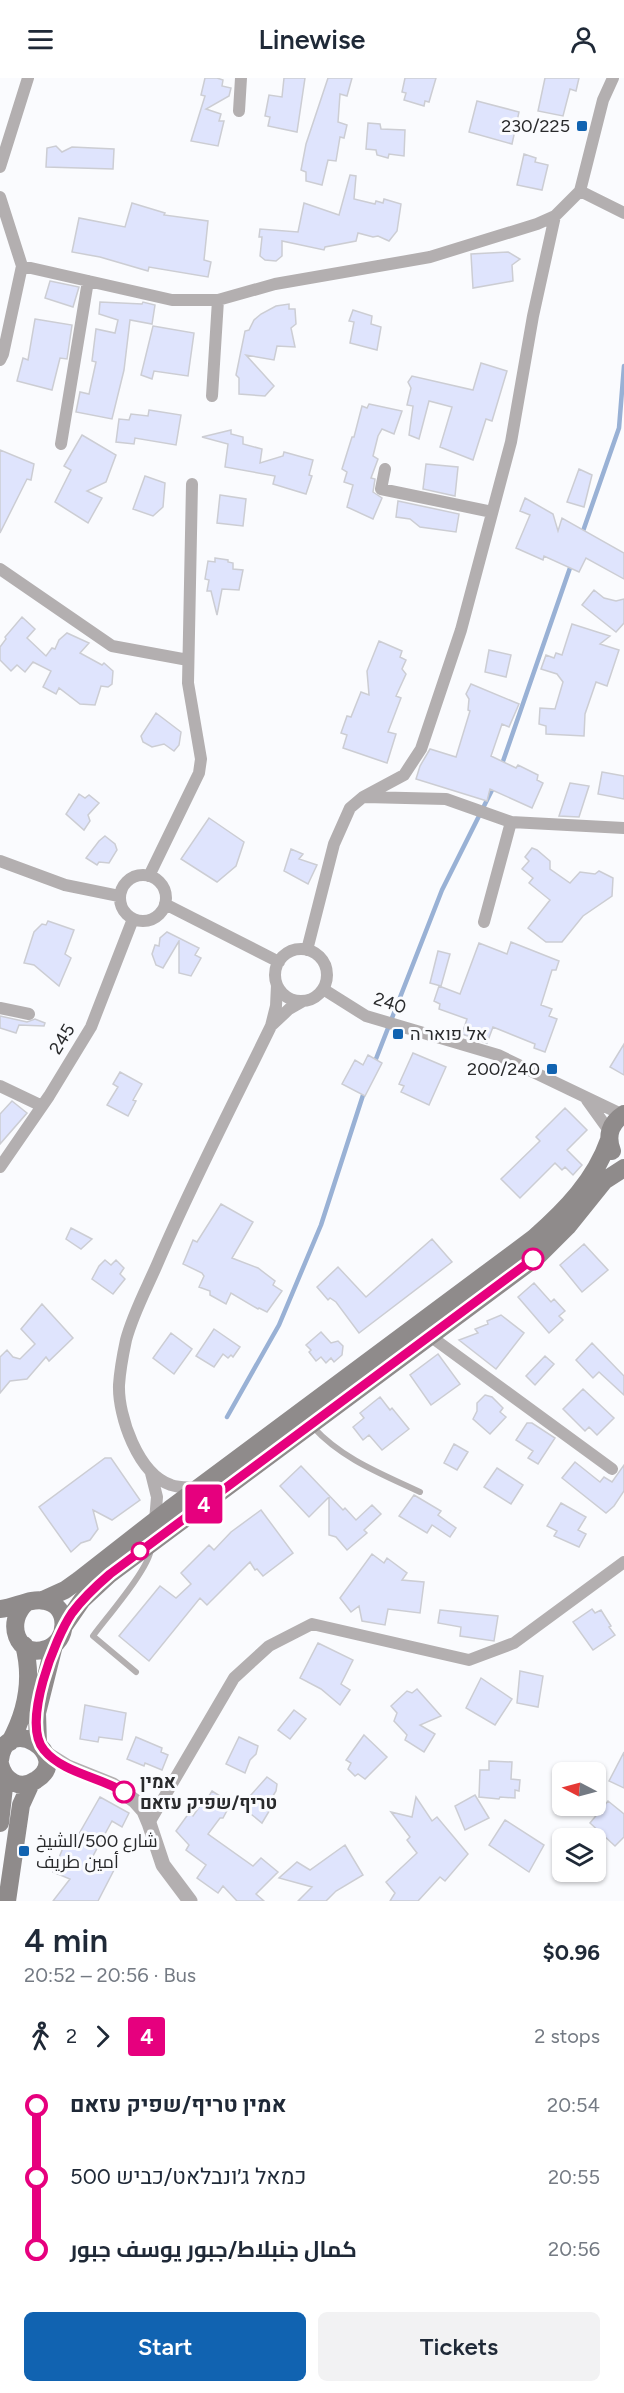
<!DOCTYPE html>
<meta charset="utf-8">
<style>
:root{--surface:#fff;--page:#f2f2f3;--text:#1f2937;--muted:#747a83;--accent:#1163b1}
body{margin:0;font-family:Figtree,Cairo,Heebo,sans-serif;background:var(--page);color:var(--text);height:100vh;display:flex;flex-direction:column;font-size:22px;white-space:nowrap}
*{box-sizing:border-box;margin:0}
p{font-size:20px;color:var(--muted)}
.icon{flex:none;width:33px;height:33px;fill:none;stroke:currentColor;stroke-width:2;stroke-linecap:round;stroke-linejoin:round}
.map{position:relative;height:1823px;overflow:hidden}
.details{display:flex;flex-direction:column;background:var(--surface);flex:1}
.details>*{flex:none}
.badge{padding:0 12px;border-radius:4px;font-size:21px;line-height:39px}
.needle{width:39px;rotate:276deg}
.buttons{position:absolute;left:552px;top:1684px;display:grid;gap:12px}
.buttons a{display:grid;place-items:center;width:54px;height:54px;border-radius:9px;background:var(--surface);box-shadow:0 2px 4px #0004;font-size:30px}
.map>.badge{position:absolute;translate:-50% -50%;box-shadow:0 0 0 3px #fff}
.legs{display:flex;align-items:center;gap:9px;height:66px;padding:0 24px;font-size:20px}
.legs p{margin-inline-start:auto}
.head{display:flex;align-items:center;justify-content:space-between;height:102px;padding:0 24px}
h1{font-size:33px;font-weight:600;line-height:45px}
.cta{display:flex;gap:12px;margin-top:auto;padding:12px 24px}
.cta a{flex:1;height:69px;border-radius:9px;background:var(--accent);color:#fff;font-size:24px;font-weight:600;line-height:69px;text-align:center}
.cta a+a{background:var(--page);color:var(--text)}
ul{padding:0 24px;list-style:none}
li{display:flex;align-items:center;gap:21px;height:72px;font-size:22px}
li i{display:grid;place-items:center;width:9px;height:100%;margin:0 8px;background:currentColor}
li i::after{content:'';width:15px;height:15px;margin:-8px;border:4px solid;border-radius:50%;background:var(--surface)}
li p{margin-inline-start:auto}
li:first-child i{background:linear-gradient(#0000 50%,currentColor 0)}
li:last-child i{background:linear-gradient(currentColor 50%,#0000 0)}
header{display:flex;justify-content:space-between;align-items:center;height:78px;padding:0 24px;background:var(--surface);font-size:27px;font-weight:600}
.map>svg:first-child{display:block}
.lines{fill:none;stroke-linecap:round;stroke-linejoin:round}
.stream{stroke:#99b1d5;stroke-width:4.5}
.building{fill:#dfe4fd;stroke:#cccdd3;stroke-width:1.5}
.service{stroke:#b3afb0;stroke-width:6}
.minor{stroke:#b3afb0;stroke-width:12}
.tertiary{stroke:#b3afb0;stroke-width:15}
.secondary{stroke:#8f8b8b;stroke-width:18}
.line-1-casing{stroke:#fff;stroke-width:14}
.line-1{stroke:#e6007e;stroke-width:9}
.poi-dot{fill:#1163b1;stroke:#fafbfe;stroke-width:2}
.stop-1-dot{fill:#fff;stroke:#e6007e;stroke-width:3}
.labels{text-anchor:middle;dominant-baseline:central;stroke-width:6;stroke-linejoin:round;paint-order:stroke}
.poi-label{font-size:18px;fill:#292a2c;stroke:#fafbfe;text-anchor:end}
.street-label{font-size:18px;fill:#292a2c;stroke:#fafbfe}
.stop-label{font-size:18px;font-weight:bold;fill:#292a2c;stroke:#fafbfe;text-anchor:start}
</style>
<header><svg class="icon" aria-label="menu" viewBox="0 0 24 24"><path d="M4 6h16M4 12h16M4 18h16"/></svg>Linewise<svg class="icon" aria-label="person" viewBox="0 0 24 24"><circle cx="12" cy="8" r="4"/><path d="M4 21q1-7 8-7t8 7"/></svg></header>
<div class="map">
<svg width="624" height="1823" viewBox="0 0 624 1823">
<rect width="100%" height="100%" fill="#fafbfe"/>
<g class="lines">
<path class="stream" d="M582 456 619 350 624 288
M501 689 571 487
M374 986 442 812 494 708
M227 1339 279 1247 321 1147 365 1011"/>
</g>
<path class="building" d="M205 0H217L223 2 222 8 231 10 229 18 206 31 221 36 219 43H224L218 68 191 63 205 18 201 17Z
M284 0H305L297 54 268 48 270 39 265 38 269 17 282 19Z
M328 0H352L347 18 340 16 338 44 347 47 344 60 340 59 336 83 328 82 322 107 306 103V94L301 92 306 66Z
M405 0H436L429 24 425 23 424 28 404 22 406 15 402 14Z
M545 0H579L576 13 570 11 563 38 538 33Z
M477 23 519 34 512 66 469 54Z
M368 45 380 46 381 51 405 52 404 78 389 76 388 80 377 77 376 72 366 71Z
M56 68 62 74 72 69 114 71 113 91 46 89 47 70Z
M524 76 536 80 535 84 548 87 542 112 517 107Z
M350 97 356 98 354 121 375 126 376 123 383 125 384 121 401 126 397 153 389 163 378 158 373 159 358 155 356 163 325 169 324 172 282 163V178L276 183 265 182 260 178 262 159H259L260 151 298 154 304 125 339 137Z
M132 125 165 135 164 137 208 143 204 182 211 184 208 199 149 189 148 193 100 179 72 174 79 140 125 149Z
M508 174 520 181 512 187 513 203 473 210 471 176Z
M50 203 79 209 73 229 45 220Z
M100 224 142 226 143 224 155 227 152 246 130 242 124 292 112 341 76 334 80 314 89 316 96 284 92 283 96 251 115 255 118 242 99 236Z
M289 226V231H295L296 246 291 250 295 269 277 268 274 282 246 277 274 308 265 318 239 316V300L236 297 245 253 249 252 254 242 261 236 276 228Z
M353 232 372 238 371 246 381 249 377 272 350 265 354 244 349 243Z
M35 241 72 247 67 281 60 280 52 312 17 303 23 280 28 282Z
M153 248 194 255 188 298 154 293 152 301 141 297Z
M481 285 507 293 492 343 486 341 473 382 440 369 452 329 429 323 419 361 409 357 413 328 407 327 411 310 408 304 412 298 473 312Z
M369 326 402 333 394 356 382 351 378 358 373 378 378 381 371 400 375 401 373 414 382 420 373 441 347 429 353 407 344 404 347 394 342 391 352 359H354L362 328 367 330Z
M149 332 181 337 176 367 135 360 134 366 116 364 119 341 129 342 131 336 148 338Z
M231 352V356L243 359V366L262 371 260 385 283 378 284 374 313 382 309 397 312 398 306 416 273 406 275 398 225 389 228 366 202 359Z
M82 357 116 377 106 404 87 413 102 420 88 445 55 424 71 392 64 388Z
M0 372 34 386 31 402 27 401 0 455Z
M426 386 458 389 455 418 423 411Z
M579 391 592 397 584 429 567 424Z
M145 398 165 405 163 429 153 438 133 431Z
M220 417 246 421 243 448 217 445Z
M525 420 553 436 558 453 562 440 624 475V501L586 480 579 494 544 478 543 482 516 470 530 437 520 433Z
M398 423 459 436 456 454 420 449 410 441 396 439Z
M215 480 228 482V484L233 485V491L243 492 239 512 222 511 217 537 211 513H207L209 502 205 501 208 483 215 484Z
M594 512 604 520 616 523 624 521V545L616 554 582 527Z
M22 539 35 551 27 560 46 578 52 570 55 571 59 562 67 555 89 565 80 575 102 587 104 585 113 593 112 606 108 609 101 608 95 627 80 626 59 610 56 616 43 609 51 593 33 584 25 594 17 587 11 593 0 582V569L6 561 5 559Z
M572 546 610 558 600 566 619 572 607 608 596 604 585 636 584 658 546 656V648L539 646 540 630 555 631 563 604 557 596 541 591 546 577 554 580 556 575 562 577Z
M379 563 402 573 400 579 406 582 402 591 406 596 396 618 401 620 388 654 396 656 387 685 343 670 347 657 341 655 347 638 351 639 361 614 369 617 367 593Z
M489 572 511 577 506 599 485 594Z
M471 606 519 626 509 649 502 646 491 678 516 690 518 687 538 697 537 702 543 705 532 730 490 711 487 723 416 701 420 688 430 671 456 679 470 633 468 632 469 621 466 616Z
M156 635 181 654 179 667 174 673 164 666 152 669 143 664 141 658Z
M602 694 624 698V721L598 716Z
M570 705 589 708 579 739 559 738Z
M79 716 85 720 89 717 99 725 88 737 90 743 84 752 66 736Z
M209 740 244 764 236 788 217 804 181 781Z
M105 758 115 766 117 772 109 785 99 784 97 787 86 780 99 763Z
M532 770 537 772 550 783V791L570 805 580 794 595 796 599 793 613 800 612 818 583 838 562 864H546L528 850 550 822 529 805 533 800 522 791 529 783 525 779Z
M291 771 303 776 299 781 317 787 308 806 284 793Z
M48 843 74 852 65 876 71 880 59 908 34 887 24 885 34 854 42 846 46 847Z
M167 854 199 870 195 877 201 880 191 898 179 895V863L163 890 156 887 152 876 155 867 159 868 160 860Z
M511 864 559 883 556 892H552L541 927 552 931 549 938 557 941 545 974 534 970 535 966 493 949 487 965 462 956 467 941 439 931 440 926 434 923 439 908 460 916 479 865 507 876Z
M438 873 450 876 441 908 430 905Z
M0 938 27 944 35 941 45 945 44 948 19 947 16 955 0 950Z
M624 966V997L610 989Z
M413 975 446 989 429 1027 401 1014 404 1008 399 1006Z
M368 977 382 985 365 1018 342 1006 355 982 363 987Z
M120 994 142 1006 133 1022 136 1023 128 1038 107 1027 118 1009 113 1006Z
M12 1023 27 1035 0 1066V1036Z
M565 1030 587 1052 567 1072 582 1087 573 1097 565 1089 562 1092 555 1085 520 1120 501 1101 540 1063 536 1059Z
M221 1126 253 1144 232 1180 258 1190 275 1203 273 1207 282 1213 267 1234 259 1230 258 1231 231 1215 226 1226 210 1217V1213L199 1209 204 1198 202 1195 183 1186 193 1162 197 1164Z
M71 1150 92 1161 81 1171 66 1161Z
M432 1161 452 1184 359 1255 336 1224 330 1220 328 1222 317 1209 338 1189 366 1219Z
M584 1166 608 1192 582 1214 560 1187Z
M105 1182 111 1187 116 1182 124 1190 120 1196 125 1201 113 1216 92 1201 99 1188Z
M534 1205 551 1224 554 1221 565 1233 559 1238 563 1242 549 1255 518 1219Z
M42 1226 73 1260 49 1283 46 1279 27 1301 10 1303 0 1315V1279L7 1272 13 1279 20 1281 35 1266 21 1251Z
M501 1237 524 1255 496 1291 459 1262 478 1255 475 1251 488 1246 487 1243Z
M214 1251 240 1269 233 1279 231 1277 228 1280 223 1276 214 1289 196 1278Z
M321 1254 331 1265 338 1263 343 1268 342 1277 334 1284 331 1280 326 1285 321 1279 316 1283 309 1274 311 1272 306 1267Z
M171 1255 192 1271 174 1296 153 1280Z
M592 1265 624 1298V1317L599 1294 593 1300 576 1282Z
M438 1276 460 1306 431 1327 410 1297Z
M545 1278 554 1286 535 1307 526 1298Z
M583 1311 614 1340 597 1357 589 1349 585 1353 563 1331Z
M485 1317 492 1319 503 1330 500 1334 506 1339 490 1356 473 1341 477 1333V1325Z
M380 1319 390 1332 392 1330 409 1351 382 1372 369 1357 363 1362 353 1349 364 1340 360 1335Z
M527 1345H532L555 1360 538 1386 528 1380 533 1373 516 1362Z
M454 1366 468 1374 457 1392 444 1385Z
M105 1380H111L140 1422 112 1442 93 1432 98 1451 90 1462 81 1465 71 1474 39 1429Z
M575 1384 600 1404 604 1399 612 1404 624 1387V1413L614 1428 606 1435 562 1400Z
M301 1388 343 1432 345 1430 356 1442 372 1427 381 1436 364 1452 367 1455 347 1472 336 1459 329 1457V1419L309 1439 280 1408Z
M497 1390 523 1407 511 1426 484 1409Z
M414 1417 441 1433 438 1437 456 1450 450 1459 432 1447 427 1455 399 1438Z
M561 1425 586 1439 578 1452 586 1456 579 1469 554 1458 557 1453 547 1448Z
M261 1432 293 1475 263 1498 257 1491 255 1492 250 1484 207 1527 200 1520 149 1583 119 1558 160 1508 176 1520 191 1506 181 1495 209 1467 214 1472 231 1454Z
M372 1476 384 1485 387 1480 407 1495 402 1502 424 1504 420 1535 388 1531 385 1547 362 1543 359 1528 351 1534 340 1520Z
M592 1531 595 1535 601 1532 611 1548 609 1549 615 1557 593 1572 573 1544Z
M440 1532 498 1538 494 1563 460 1558 461 1549 438 1545Z
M318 1565 353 1582 341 1606 350 1612 340 1627 321 1611 300 1600Z
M520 1593 543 1598 538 1629 517 1625Z
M481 1600 512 1621 495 1647 466 1630Z
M417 1611 441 1638 420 1647 435 1656 424 1674 405 1662 407 1657 394 1643 397 1635 391 1628 407 1613 412 1615Z
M85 1627 126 1635 122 1662 99 1659 98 1664 80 1661Z
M294 1632 306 1641 290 1661 278 1652Z
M364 1657 387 1679 365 1701 358 1696 355 1698 348 1691 351 1685 346 1682Z
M136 1659 162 1670 161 1674 168 1677 162 1692 145 1685 144 1688 127 1681Z
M239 1659 258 1668 256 1676 250 1682 245 1695 226 1686Z
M624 1674V1710L609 1703Z
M489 1683 512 1684 511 1701 520 1702 519 1713 515 1712V1720L500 1719 499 1721 479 1719 480 1692H489Z
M267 1699 277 1706 276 1713 268 1726 271 1730 262 1745 241 1728Z
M212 1713 231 1725 223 1740H220L208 1756 253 1788 261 1780 278 1794 256 1816 264 1823H237L223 1808 218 1815 197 1800 206 1787 186 1772 189 1767 176 1753 189 1735 193 1738 202 1725 204 1726Z
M475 1717 489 1740 465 1752 455 1728Z
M100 1719 129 1735 122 1749 112 1743 93 1778 115 1790 98 1823H53L70 1801 53 1794 65 1765 72 1768Z
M416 1719 432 1743 437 1739 468 1776 445 1803 440 1799 418 1823H390L395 1815 386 1804 417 1775 407 1762 410 1759 391 1734 412 1739Z
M608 1723 624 1736V1759L615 1768 590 1745Z
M505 1742 544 1767 529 1794 489 1767Z
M345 1767 363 1797 336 1813 326 1823H298L312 1809 279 1800 297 1784 310 1792Z"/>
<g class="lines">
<path class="service" d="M313 1349C342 1381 382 1396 420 1414
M136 1594 93 1558C106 1540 149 1491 151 1471"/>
<path class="minor" d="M239 33 241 0
M0 89 28 0
M580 113 624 135
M0 119 22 188 3 276 0 282
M22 188 172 222H218L275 206 430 179 537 146 555 138 580 113 603 22 613 0
M212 318 218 222
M61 366 88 203
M385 391 381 411 492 434
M0 491 112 568 188 582
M365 719 446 721 511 744 624 750
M0 783 65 807 119 818
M120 820a23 23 0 1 1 46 0a23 23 0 1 1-46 0Z
M149 798 199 695 201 681 188 605 192 406
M165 826 279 884
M484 844 511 744
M275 897a26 26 0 1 1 52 0a26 26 0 1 1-52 0Z
M307 872 334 766 350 730 363 719 404 697 421 671 461 552 511 364 533 238 555 138
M277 907 276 928 271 948 289 931 303 923
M323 911 366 938 498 977 623 1037
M0 930 29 936
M0 1008 42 1028
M587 1022 610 1054
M0 1089 49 1018 91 949 133 841
M430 1258 612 1391
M151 1395 157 1419 155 1443
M198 1410C189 1409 179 1410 171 1407 138 1396 118 1338 119 1307 120 1292 123 1276 126 1262 133 1235 148 1208 159 1182 193 1103 233 1026 271 948
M149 1745 234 1600 269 1568 312 1546 469 1582 514 1565 624 1484"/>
<path class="tertiary" d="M44 1674 68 1689 113 1707 135 1723 144 1733 149 1745 163 1787 190 1823"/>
<path class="secondary" d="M612 1073C606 1058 610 1045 624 1036
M43 1522 65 1512 79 1502 170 1431 534 1160C566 1132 595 1102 609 1062
M0 1531C15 1530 31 1519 45 1523 70 1528 69 1564 46 1571 17 1581 4 1543 27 1524
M64 1548 82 1522 110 1496 538 1178 567 1149 604 1103 624 1090
M10 1664C27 1633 33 1601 24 1567
M38 1666 37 1635 54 1567
M0 1682C6 1633 74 1678 36 1702 20 1713 4 1703 0 1686
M0 1745 4 1709 2 1693
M7 1823 21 1727 31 1705"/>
</g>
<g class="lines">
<g class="line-1-casing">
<path id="line-1" d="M124 1714C100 1699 63 1695 44 1672 21 1646 55 1560 72 1535 83 1520 96 1508 110 1496L533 1181"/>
</g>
<use href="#line-1" class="line-1"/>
</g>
<g class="poi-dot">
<rect x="576" y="42" width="12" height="12" rx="3"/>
<rect x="392" y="950" width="12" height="12" rx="3"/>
<rect x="546" y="985" width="12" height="12" rx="3"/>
<rect x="18" y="1767" width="12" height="12" rx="3"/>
</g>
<g class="stop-1-dot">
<circle cx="533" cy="1181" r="10"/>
<circle cx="140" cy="1473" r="8"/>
<circle cx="124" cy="1714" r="10"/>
</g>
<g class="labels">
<g class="poi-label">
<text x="570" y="48">230/225</text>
<text x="410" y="956" text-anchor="start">אל פואר ה</text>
<text x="540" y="991">200/240</text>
<text x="36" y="1763" text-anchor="start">شارع 500/الشيخ<tspan x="36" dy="21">أمين طريف</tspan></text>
</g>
<g class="street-label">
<text transform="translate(390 925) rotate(18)">240</text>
<text transform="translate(62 961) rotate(-59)">245</text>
</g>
<g class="stop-label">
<text x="140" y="1704">אמין<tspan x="140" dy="21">טריף/שפיק עזאם</tspan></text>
</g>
</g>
</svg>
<div class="buttons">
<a><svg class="needle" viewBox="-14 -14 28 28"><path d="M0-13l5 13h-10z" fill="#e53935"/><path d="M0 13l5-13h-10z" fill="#747a83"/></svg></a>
<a><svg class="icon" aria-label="layers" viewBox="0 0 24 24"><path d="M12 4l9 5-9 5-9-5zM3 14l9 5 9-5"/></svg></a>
</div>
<b class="badge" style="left:204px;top:1426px;background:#e6007e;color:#fff">4</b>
</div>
<section class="details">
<div class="head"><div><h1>4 min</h1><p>20:52 – 20:56 · Bus</p></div><b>$0.96</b></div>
<div class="legs"><svg class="icon" aria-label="walk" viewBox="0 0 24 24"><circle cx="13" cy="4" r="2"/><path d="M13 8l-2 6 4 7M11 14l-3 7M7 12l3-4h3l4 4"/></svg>2<svg class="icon" aria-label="forward" viewBox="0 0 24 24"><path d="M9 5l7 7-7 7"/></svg><b class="badge" style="background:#e6007e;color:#fff">4</b><p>2 stops</p></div>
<ul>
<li><i style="color:#e6007e"></i><b>אמין טריף/שפיק עזאם</b><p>20:54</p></li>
<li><i style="color:#e6007e"></i><span>כמאל ג׳ונבלאט/כביש 500</span><p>20:55</p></li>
<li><i style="color:#e6007e"></i><b>كمال جنبلاط/جبور يوسف جبور</b><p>20:56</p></li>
</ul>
<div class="cta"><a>Start</a><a>Tickets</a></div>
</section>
